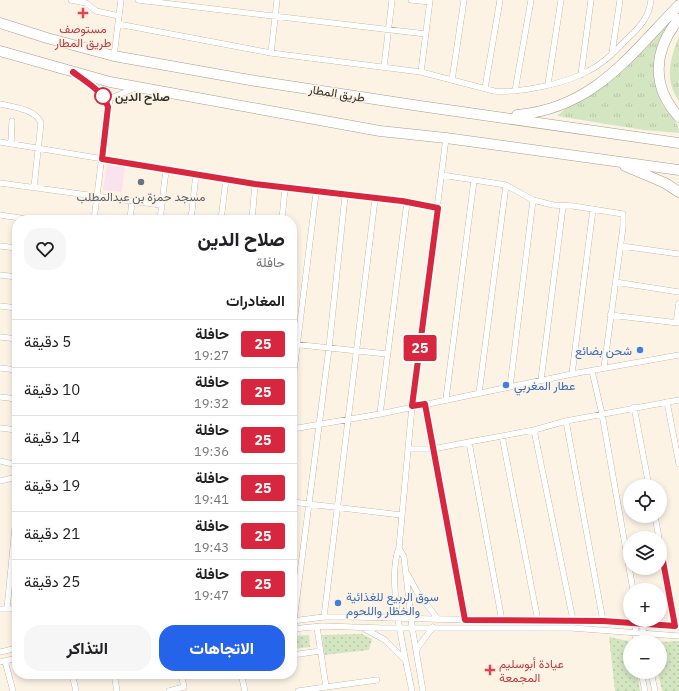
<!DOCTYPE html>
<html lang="ar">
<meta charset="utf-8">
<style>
:root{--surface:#fff;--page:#f6f6f6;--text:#202124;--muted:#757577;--line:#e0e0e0;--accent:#2563eb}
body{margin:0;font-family:"IBM Plex Sans",Vazirmatn,sans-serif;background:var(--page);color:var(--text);direction:rtl;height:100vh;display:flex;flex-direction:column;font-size:15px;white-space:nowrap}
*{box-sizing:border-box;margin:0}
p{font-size:13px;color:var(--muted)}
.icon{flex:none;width:22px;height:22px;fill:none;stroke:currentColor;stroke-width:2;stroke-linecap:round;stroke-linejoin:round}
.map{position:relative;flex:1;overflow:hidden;direction:ltr}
.details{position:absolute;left:12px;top:215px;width:285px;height:464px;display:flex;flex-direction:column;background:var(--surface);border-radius:16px;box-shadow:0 2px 6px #0003;direction:rtl}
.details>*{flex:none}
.badge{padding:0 8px;border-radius:3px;font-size:14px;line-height:26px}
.controls{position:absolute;left:623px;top:479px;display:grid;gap:8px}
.controls a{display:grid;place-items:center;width:44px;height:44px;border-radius:50%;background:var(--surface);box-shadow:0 2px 6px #0003;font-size:20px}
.map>.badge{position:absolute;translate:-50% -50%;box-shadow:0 0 0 2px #fff}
h2{padding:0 12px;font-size:15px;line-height:36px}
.round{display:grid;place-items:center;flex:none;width:42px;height:42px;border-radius:16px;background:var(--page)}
.overview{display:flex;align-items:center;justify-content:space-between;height:68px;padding:0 12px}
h1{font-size:19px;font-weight:800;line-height:30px}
.action{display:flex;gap:8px;margin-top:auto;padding:8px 12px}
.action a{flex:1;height:46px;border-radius:16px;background:var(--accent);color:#fff;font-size:16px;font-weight:800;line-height:46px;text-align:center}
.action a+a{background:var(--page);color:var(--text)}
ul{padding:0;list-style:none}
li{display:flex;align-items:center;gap:12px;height:48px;padding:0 12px;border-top:1px solid var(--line)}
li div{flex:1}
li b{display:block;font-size:15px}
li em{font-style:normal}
li .badge{min-width:44px;font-weight:700;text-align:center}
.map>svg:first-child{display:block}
.education{fill:#fbe3ed}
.grass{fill:url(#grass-tufts)}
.garden{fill:url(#garden-dots)}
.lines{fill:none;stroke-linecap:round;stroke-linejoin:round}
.street-casing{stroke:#a89c8d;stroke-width:6}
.highway-casing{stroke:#a89c8d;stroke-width:11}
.street{stroke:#fff;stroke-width:5.5}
.highway{stroke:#fff;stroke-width:10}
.line-casing{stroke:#fff;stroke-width:9}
.line{stroke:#d7263d;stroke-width:6}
.health-dot{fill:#e0444e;stroke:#fdf3e5;stroke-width:1.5}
.stop-dot{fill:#fff;stroke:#d7263d;stroke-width:2}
.worship-dot{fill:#6b7280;stroke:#fdf3e5;stroke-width:1.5}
.shop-dot{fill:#3f7fe0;stroke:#fdf3e5;stroke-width:1.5}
.labels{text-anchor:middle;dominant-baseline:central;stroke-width:3;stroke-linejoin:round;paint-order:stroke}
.health-label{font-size:12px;fill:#be3a42;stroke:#fdf3e5}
.street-label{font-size:12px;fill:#36312b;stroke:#fdf3e5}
.stop-label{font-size:12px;font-weight:bold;fill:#36312b;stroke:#fdf3e5;text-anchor:start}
.worship-label{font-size:12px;fill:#5b616d;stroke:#fdf3e5}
.shop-label{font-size:12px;fill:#366cbe;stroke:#fdf3e5;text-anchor:start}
</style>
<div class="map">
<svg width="679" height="691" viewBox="0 0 679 691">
<defs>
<pattern id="grass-tufts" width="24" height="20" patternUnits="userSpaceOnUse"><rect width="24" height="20" fill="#d3e6c1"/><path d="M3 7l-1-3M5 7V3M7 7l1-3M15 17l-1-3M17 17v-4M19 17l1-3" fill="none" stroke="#b6c6a6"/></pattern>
<pattern id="garden-dots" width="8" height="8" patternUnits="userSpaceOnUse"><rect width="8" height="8" fill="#d3e6c1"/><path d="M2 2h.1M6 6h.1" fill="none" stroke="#b6c6a6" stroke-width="1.8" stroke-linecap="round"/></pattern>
</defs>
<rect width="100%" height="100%" fill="#fdf3e5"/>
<path class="education" d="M107 164 125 166 122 192 103 190Z"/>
<path class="grass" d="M675 17C661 40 648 62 657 89 659 94 660 100 662 104 668 114 679 121 679 133L644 130 557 116 564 110 590 96 608 82Z
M679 37V101C664 80 670 59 679 37Z"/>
<path class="garden" d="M362 634 372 639 369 650 324 655 322 635Z
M309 635 310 647 292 649V636Z
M609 637 628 641 630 645V672H637L640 691H615Z
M679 641V691H662L658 672H660V642Z"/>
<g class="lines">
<g class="street-casing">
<path id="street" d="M71 0 86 3 96 11 119 16
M138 0 426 34
M411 0 430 2
M118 24 271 53 421 72 494 91C520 93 565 84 588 71 603 64 615 52 626 40 639 28 649 18 651 0
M271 53 277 0
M612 53 620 0
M114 56 121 0
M384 67 392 0
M421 72 430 0
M77 75C88 84 104 92 108 107
M581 75 591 0
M452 80 464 0
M548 84 561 0
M485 88 500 0
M515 91 531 0
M0 104C14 107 35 109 41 123L34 187
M0 142 255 184 407 202 438 208
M11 144 12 121
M442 175 506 185 533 200 553 205 573 206 623 214V227L604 368
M0 183 161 205
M0 215 33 220
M94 220 108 107 111 98 135 88
M130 220 132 201
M160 220 166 170
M191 220 196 174
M221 220 226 179
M252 220 255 184
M282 220 285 188
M0 246 17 248
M621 246 679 254
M0 275 17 277
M615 282 679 292
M0 306 17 308
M610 315 679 323
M676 323 679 303
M0 337 17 339
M292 344 387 354
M0 368 17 370
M592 371 602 414 633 590
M572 374 593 209
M541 380 563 206
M292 387 316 193
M510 387 533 200
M479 393 506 185
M0 397 17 399
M446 399 474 180
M667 402 679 464
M425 404 465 620
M634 407 649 486
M380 414 407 202
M566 421 603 621
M0 428 17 430
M292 429 380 414 572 374 679 355
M534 430 573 620
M502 436 538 621
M469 442 502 621
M408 449H433L469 442 534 430 566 421 679 400
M0 461 17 465
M0 481 17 477
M292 502 401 515
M655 516 659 538
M660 545 675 625
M399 548 404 557 412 627 423 691
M408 575 417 592 438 619
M0 609H17
M7 609 17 507
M324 617 375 199
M294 620 329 348 345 196
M635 620 636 642
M292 621 324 617H357L502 621H603L679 625
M641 621 646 642
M317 627 326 687 377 680
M292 629 322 626 381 628H572L679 636
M365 629 385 640 405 660
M416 650 433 627
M0 652 17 648
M292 655 320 651
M5 661 13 691
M0 662 17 658
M641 672 645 691
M651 672 655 691
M72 674 76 691
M114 674 117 691
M241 674 245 691
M169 691 184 687 181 674
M298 691 326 687
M412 691C405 657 386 578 399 548L412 406 446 138"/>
</g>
<g class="highway-casing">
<path id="highway" d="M679 19C653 50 651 87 679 117
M0 23 47 38 114 56 256 81 420 106 679 143
M0 51 110 82 380 131 446 138 679 170
M517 115C594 108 629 56 679 5
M625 166 665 183 679 192"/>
</g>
<use href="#street" class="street"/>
<use href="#highway" class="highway"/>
</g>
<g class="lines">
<g class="line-casing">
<path id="line" d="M73 72C86 82 103 91 108 107L102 159 255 184 402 201 438 208 412 406 425 404 465 620 603 621 675 626 660 545"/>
</g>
<use href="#line" class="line"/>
</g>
<g class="health-dot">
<path d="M81 7h4v4h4v4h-4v4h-4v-4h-4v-4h4z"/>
<path d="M488 664h4v4h4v4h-4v4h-4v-4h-4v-4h4z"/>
</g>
<circle class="stop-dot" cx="103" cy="96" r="8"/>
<circle class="worship-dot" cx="141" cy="182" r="4"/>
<g class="shop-dot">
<circle cx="640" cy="350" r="4"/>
<circle cx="506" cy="385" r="4"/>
<circle cx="338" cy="603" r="4"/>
</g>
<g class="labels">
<g class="health-label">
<text x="83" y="28">مستوصف<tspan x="83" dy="14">طريق المطار</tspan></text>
<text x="499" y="663" text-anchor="start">عيادة أبوسليم<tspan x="499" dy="14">المجمعة</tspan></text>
</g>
<g class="street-label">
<text transform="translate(337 93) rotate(9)">طريق المطار</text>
</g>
<g class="stop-label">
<text x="115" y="96">صلاح الدين</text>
</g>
<g class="worship-label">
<text x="141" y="196">مسجد حمزة بن عبدالمطلب</text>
</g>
<g class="shop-label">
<text x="632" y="350" text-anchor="end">شحن بضائع</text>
<text x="514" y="385">عطار المغربي</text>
<text x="346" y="596">سوق الربيع للغذائية<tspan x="346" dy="14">والخظار واللحوم</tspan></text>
</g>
</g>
</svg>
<div class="controls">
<a><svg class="icon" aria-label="locate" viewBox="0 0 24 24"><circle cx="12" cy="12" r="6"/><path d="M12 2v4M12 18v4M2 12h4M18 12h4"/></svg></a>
<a><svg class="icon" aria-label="layers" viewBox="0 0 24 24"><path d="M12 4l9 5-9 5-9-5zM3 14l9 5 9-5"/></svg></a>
<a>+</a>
<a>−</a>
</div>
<b class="badge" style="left:420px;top:348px;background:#d7263d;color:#fff">25</b>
<section class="details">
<div class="overview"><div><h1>صلاح الدين</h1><p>حافلة</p></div><a class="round"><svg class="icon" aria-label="heart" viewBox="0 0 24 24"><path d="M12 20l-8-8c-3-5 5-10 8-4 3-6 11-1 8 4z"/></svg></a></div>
<h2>المغادرات</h2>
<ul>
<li><span class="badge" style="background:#d7263d;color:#fff">25</span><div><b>حافلة</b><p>19:27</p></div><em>5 دقيقة</em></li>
<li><span class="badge" style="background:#d7263d;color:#fff">25</span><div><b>حافلة</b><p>19:32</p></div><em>10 دقيقة</em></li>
<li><span class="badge" style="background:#d7263d;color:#fff">25</span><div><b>حافلة</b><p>19:36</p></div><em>14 دقيقة</em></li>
<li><span class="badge" style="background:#d7263d;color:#fff">25</span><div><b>حافلة</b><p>19:41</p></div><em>19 دقيقة</em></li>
<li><span class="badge" style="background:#d7263d;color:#fff">25</span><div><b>حافلة</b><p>19:43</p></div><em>21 دقيقة</em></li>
<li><span class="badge" style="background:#d7263d;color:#fff">25</span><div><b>حافلة</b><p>19:47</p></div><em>25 دقيقة</em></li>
</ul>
<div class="action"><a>الاتجاهات</a><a>التذاكر</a></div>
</section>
</div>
